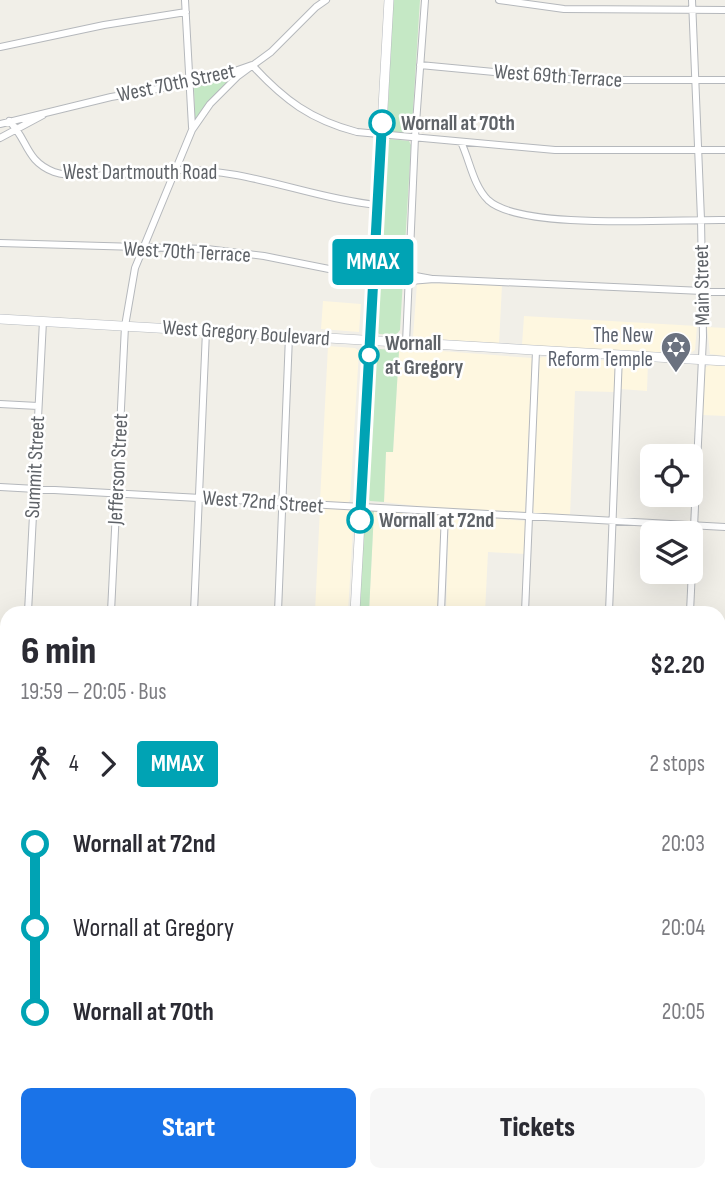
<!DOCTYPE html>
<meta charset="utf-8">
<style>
:root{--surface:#fff;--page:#f7f7f7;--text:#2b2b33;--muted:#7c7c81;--accent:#1a73e8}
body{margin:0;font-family:"Sofia Sans Condensed",sans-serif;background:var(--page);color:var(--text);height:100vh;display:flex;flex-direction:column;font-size:26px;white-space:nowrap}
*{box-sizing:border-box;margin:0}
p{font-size:23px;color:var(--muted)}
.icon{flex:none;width:38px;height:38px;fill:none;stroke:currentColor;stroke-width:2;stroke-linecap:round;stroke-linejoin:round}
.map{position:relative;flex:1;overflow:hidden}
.panel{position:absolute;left:0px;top:606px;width:726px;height:576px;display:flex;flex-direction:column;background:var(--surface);border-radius:21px 21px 0 0;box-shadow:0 7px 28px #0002}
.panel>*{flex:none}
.badge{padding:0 14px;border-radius:5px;font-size:24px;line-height:46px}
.controls{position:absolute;left:640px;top:444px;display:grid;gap:14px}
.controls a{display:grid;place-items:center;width:63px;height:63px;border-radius:10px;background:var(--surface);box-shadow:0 7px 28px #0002;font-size:35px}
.map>.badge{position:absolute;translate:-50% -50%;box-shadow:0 0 0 4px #fff}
.legs{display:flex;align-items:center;gap:10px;height:77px;padding:0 21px;font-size:23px}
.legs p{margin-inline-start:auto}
.summary{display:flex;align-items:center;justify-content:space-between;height:119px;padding:0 21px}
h1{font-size:38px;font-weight:800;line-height:52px}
.cta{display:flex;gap:14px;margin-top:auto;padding:14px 21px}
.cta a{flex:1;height:80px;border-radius:10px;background:var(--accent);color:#fff;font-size:28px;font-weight:800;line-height:80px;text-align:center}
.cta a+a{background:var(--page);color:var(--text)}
ul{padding:0 21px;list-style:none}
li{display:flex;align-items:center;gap:24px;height:84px;font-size:26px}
li i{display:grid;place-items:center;width:10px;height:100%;margin:0 9px;background:currentColor}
li i::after{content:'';width:18px;height:18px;margin:-9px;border:5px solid;border-radius:50%;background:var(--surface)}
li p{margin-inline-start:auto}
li:first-child i{background:linear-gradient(#0000 50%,currentColor 0)}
li:last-child i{background:linear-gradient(currentColor 50%,#0000 0)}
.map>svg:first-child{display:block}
.commercial{fill:#fef7e0}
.green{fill:#c5e8c5}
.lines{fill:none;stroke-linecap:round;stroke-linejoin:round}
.minor-casing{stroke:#b5b8bc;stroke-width:8}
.secondary-casing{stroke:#b6babf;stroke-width:10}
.minor{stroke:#fff;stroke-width:6}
.secondary{stroke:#fff;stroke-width:9}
.line-1-casing{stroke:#fff;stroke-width:16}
.line-1{stroke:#00a3b4;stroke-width:10}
.stop-1-dot{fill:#fff;stroke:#00a3b4;stroke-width:3.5}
.labels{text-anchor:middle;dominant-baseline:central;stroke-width:5;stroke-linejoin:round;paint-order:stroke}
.street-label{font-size:21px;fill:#5f6368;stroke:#fff}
.stop-label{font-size:21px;font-weight:bold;fill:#5f6368;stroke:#fff;text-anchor:start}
.worship-label{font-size:21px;fill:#5b616d;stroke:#fff;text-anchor:end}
</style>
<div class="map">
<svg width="725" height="1181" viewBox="0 0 725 1181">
<rect width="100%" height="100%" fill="#f1efe8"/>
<path class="commercial" d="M417 283 502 285 499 344 413 337Z
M323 301 361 304 359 332 321 329Z
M524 316 697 326 695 350 689 354 522 345Z
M707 327 725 328V356L710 354Z
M328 346 355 348 359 351 350 500 348 503 320 501Z
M416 349 532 358 525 513 432 508 384 502 386 452H393L399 351Z
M543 357 613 361 615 363 614 392 575 391 570 516 536 514 533 511 539 358Z
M625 361 648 362 647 391 620 389 622 363Z
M710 365 725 366V416L702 415 704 368Z
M320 508 350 510 354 513 348 612H315Z
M374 511 442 515 440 612H369Z
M453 515 526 521 525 554 488 552 485 612H446L449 518Z
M264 1174H326L325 1181H264Z"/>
<path class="green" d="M393 0H420L412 126 410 131 404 133 392 132 387 127Z
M228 77 230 79 195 119 194 88Z
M390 139 409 141 411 145 400 330 396 335 379 334 375 330 386 144Z
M380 349 399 351 393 452H386L384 502 370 501 366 496 374 353Z
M374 511 369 612H359L365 517 368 512Z
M336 1174H352L494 1180 335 1181Z"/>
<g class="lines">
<g class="minor-casing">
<path id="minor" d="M185 0 192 127
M499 0 564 9 725 10
M0 47 104 25 186 12
M420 65 578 80H725
M9 121C28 139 25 161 54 172 79 181 147 171 177 170 247 168 309 198 377 205
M0 124 111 97 209 80 252 65C284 100 311 120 357 132L555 150H725
M0 138 43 115
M461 142C470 161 473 185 488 200 521 231 676 219 725 220
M0 243 207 249 264 256 339 271 373 274
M410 275 432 279
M410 281 434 279 725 292
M406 343 415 137 425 0
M0 404 38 406
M0 487 725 527
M28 612 43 321
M111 612 125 326 135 268 192 130 210 104 238 76 271 52 316 7 326 0
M194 612 206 331
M278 612 289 336
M441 612 445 512
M525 612 536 351
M609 612 619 355
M690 612 703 337 701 219 692 0
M0 653H7
M719 693H725
M0 818H7
M719 858 725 859
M361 1177V1181
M17 1181 18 1174
M114 1181V1174
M188 1181V1174
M261 1181V1174
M500 1181 501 1174
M581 1181 582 1174
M666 1181V1174"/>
</g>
<g class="secondary-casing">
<path id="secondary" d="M0 319 725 361
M355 612 389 0
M0 978 7 979
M719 1026H725
M330 1181V1174"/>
</g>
<use href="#minor" class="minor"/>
<use href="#secondary" class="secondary"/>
</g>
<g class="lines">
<g class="line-1-casing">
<path id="line-1" d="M360 520 382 123"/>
</g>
<use href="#line-1" class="line-1"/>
</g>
<defs>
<g id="synagogue-pin" transform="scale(1.575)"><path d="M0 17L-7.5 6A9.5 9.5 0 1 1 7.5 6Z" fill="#6b7280" stroke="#fff"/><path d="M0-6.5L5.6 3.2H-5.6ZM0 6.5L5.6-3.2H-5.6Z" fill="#fff"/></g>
</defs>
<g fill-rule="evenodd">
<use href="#synagogue-pin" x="676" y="347"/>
</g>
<g class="stop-1-dot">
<circle cx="382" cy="123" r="12"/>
<circle cx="369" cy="355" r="9"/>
<circle cx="360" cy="520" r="12"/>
</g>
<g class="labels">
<g class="street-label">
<text transform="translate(558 76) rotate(4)">West 69th Terrace</text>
<text transform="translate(176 83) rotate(-12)">West 70th Street</text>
<text x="140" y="172">West Dartmouth Road</text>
<text transform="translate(187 252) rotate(3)">West 70th Terrace</text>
<text transform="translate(702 285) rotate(-91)">Main Street</text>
<text transform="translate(246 333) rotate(4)">West Gregory Boulevard</text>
<text transform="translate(35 467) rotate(-87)">Summit Street</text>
<text transform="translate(118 469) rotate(-87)">Jefferson Street</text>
<text transform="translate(263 502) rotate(4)">West 72nd Street</text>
</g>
<g class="stop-label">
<text x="401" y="123">Wornall at 70th</text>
<text x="385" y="343">Wornall<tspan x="385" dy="24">at Gregory</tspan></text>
<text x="379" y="520">Wornall at 72nd</text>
</g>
<g class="worship-label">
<text x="653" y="335">The New<tspan x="653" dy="24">Reform Temple</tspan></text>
</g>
</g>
</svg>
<div class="controls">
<a><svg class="icon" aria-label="locate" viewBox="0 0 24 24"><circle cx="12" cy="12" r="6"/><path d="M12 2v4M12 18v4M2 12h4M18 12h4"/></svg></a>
<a><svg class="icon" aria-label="layers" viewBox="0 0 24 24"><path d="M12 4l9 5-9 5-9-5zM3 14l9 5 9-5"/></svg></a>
</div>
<b class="badge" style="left:373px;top:262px;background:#00a3b4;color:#fff">MMAX</b>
<section class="panel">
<div class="summary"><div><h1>6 min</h1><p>19:59 – 20:05 · Bus</p></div><b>$2.20</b></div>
<div class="legs"><svg class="icon" aria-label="walk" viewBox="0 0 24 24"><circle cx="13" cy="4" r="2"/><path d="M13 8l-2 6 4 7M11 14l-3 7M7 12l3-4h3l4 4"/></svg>4<svg class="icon" aria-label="forward" viewBox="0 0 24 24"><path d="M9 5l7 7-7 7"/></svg><b class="badge" style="background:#00a3b4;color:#fff">MMAX</b><p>2 stops</p></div>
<ul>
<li><i style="color:#00a3b4"></i><b>Wornall at 72nd</b><p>20:03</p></li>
<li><i style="color:#00a3b4"></i><span>Wornall at Gregory</span><p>20:04</p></li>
<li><i style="color:#00a3b4"></i><b>Wornall at 70th</b><p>20:05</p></li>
</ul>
<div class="cta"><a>Start</a><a>Tickets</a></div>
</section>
</div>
